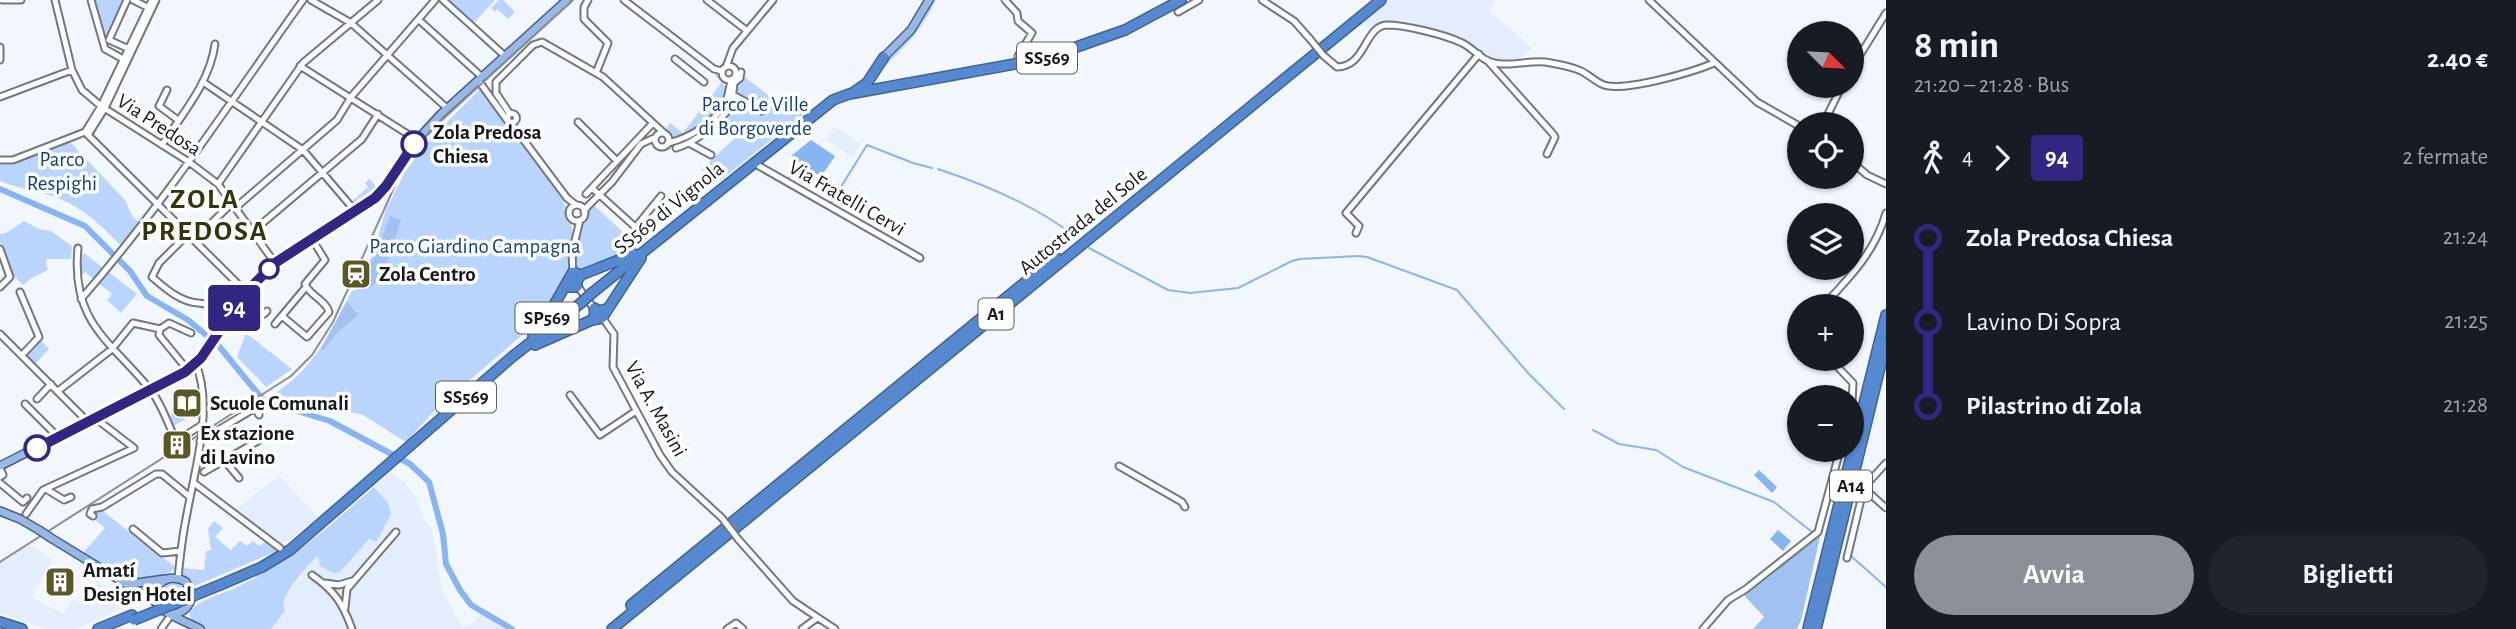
<!DOCTYPE html>
<html lang="it">
<meta charset="utf-8">
<style>
:root{--surface:#171b24;--page:#20242c;--text:#f1f3f6;--muted:#9ea1a6;--accent:#8c9099}
body{margin:0;font-family:"Alegreya Sans",sans-serif;background:var(--page);color:var(--text);height:100vh;display:flex;flex-direction:column;font-size:26px;white-space:nowrap}
*{box-sizing:border-box;margin:0}
p{font-size:23px;color:var(--muted)}
.icon{flex:none;width:38px;height:38px;fill:none;stroke:currentColor;stroke-width:2;stroke-linecap:round;stroke-linejoin:round}
.map{position:relative;flex:1;overflow:hidden}
.sheet{display:flex;flex-direction:column;background:var(--surface);width:630px}
.sheet>*{flex:none}
.badge{padding:0 14px;border-radius:5px;font-size:24px;line-height:46px}
.needle{width:46px;rotate:114deg}
.buttons{position:absolute;left:1787px;top:21px;display:grid;gap:14px}
.buttons a{display:grid;place-items:center;width:77px;height:77px;border-radius:50%;background:var(--surface);box-shadow:0 2px 5px #0004;font-size:35px}
.map>.badge{position:absolute;translate:-50% -50%;box-shadow:0 0 0 4px #fff}
.legs{display:flex;align-items:center;gap:10px;height:77px;padding:0 28px;font-size:23px}
.legs p{margin-inline-start:auto}
.overview{display:flex;align-items:center;justify-content:space-between;height:119px;padding:0 28px}
h1{font-size:38px;font-weight:600;line-height:52px}
.button{display:flex;gap:14px;margin-top:auto;padding:14px 28px}
.button a{flex:1;height:80px;border-radius:42px;background:var(--accent);color:#fff;font-size:28px;font-weight:600;line-height:80px;text-align:center}
.button a+a{background:var(--page);color:var(--text)}
ul{padding:0 28px;list-style:none}
li{display:flex;align-items:center;gap:24px;height:84px;font-size:26px}
li i{display:grid;place-items:center;width:10px;height:100%;margin:0 9px;background:currentColor}
li i::after{content:'';width:18px;height:18px;margin:-9px;border:5px solid;border-radius:50%;background:var(--surface)}
li p{margin-inline-start:auto}
li:first-child i{background:linear-gradient(#0000 50%,currentColor 0)}
li:last-child i{background:linear-gradient(currentColor 50%,#0000 0)}
main{display:flex;flex:1;min-height:0}
.map>svg:first-child{display:block}
.built{fill:#e4edfb}
.green{fill:#b9d5fe}
.forest{fill:#a1c2f1}
.water{fill:#89b4f3}
.lines{fill:none;stroke-linecap:round;stroke-linejoin:round}
.stream{stroke:#89b4f3;stroke-width:2}
.river{stroke:#89b4f3;stroke-width:6}
.minor-casing{stroke:#73777e;stroke-width:9}
.major-casing{stroke:#416291;stroke-width:10}
.highway-casing{stroke:#416291;stroke-width:12}
.minor{stroke:#fff;stroke-width:5}
.major{stroke:#9ab8e3;stroke-width:7}
.highway{stroke:#5789d1;stroke-width:9}
.rail{stroke:#8c9094;stroke-width:2}
.minor-bridge-casing{stroke:#73777e;stroke-width:9;stroke-linecap:butt}
.major-bridge-casing{stroke:#416291;stroke-width:10;stroke-linecap:butt}
.highway-bridge-casing{stroke:#416291;stroke-width:12;stroke-linecap:butt}
.minor-bridge{stroke:#fff;stroke-width:5}
.major-bridge{stroke:#9ab8e3;stroke-width:7}
.highway-bridge{stroke:#5789d1;stroke-width:9}
.line-1-casing{stroke:#fff;stroke-width:16}
.line-1{stroke:#312783;stroke-width:10}
.stop-1-dot{fill:#fff;stroke:#312783;stroke-width:3.5}
.labels{text-anchor:middle;dominant-baseline:central;stroke-width:7;stroke-linejoin:round;paint-order:stroke}
.shield{fill:#fff;stroke:#5d5e5f;stroke-width:2}
.shield-label{font-size:19px;font-weight:bold;fill:#17191b}
.park-label{font-size:21px;fill:#0f4387;stroke:#fff}
.street-label{font-size:21px;fill:#17191b;stroke:#fff}
.stop-label{font-size:21px;font-weight:bold;fill:#17191b;stroke:#fff;text-anchor:start}
.poi-label{font-size:21px;font-weight:bold;fill:#17191b;stroke:#fff;text-anchor:start}
.district-label{font-size:28px;font-weight:bold;letter-spacing:2px;fill:#36340a;stroke:#fff}
</style>
<main>
<div class="map">
<svg width="1886" height="629" viewBox="0 0 1886 629">
<rect width="100%" height="100%" fill="#f2f7fe"/>
<path class="built" d="M1390 0H1496L1489 11 1532 48 1515 64H1492L1456 40 1381 26H1358Z
M834 127 861 144 853 157 826 140Z
M391 472 405 483 416 498 424 519 432 530 442 591 462 627 472 624 481 614 506 629H271L285 611 283 602 286 594 298 581 312 559 318 555 320 560 388 503 374 487Z
M279 476 318 517 288 541 277 545 231 513Z
M27 544 52 559 32 597 64 614 72 599 84 605 97 581 134 603 76 629H47L0 613V561Z"/>
<path class="green" d="M95 0H125L105 42Z
M445 0H495L472 25Z
M499 0H503L515 12 508 19 497 9 495 12 491 8Z
M933 0H936C924 27 907 45 886 65V62C906 44 924 25 933 0Z
M717 72 726 89C721 104 693 142 675 136 673 136 667 132 665 131L670 123 683 133 722 82 715 76Z
M742 75 783 106 806 112 721 180 701 170 738 135 717 123 729 110 736 86 743 79Z
M483 86 530 148 529 153C554 186 574 205 573 248L579 241 580 225C588 220 586 210 593 204L628 237 615 257 581 271 574 266 553 301 528 330 434 411 406 442 363 415 274 394C316 367 329 333 352 291L357 289 374 251 385 212 406 170 433 136Z
M68 140 125 200 131 214 140 224 123 248C104 228 84 208 58 198 39 191 19 189 0 181V164L8 165Z
M370 179 378 189 356 207 351 202 368 187 365 183Z
M24 221 39 229 51 231 72 246 71 259H47L46 263 48 270 32 278 23 285 10 272 0 242V234L6 233Z
M84 253 137 294 121 313 107 300 112 294 85 272 79 278V263Z
M246 333 292 369 266 387 237 357Z
M40 339 49 349 34 365 25 355Z
M178 404 185 412 189 407 192 409 184 420 173 426 169 419Z
M374 487 388 503 391 514 378 539 376 542 369 539 340 572 333 573 320 566 318 556C312 559 285 593 284 600 283 604 284 608 285 611L271 629H202L191 619 189 613C199 599 220 595 235 588 289 563 330 526 374 487Z
M101 508 104 512 176 568C143 593 112 572 83 553L105 528 91 516 92 512Z
M214 521 223 528 215 537 231 550 240 541 247 546 253 541 259 546 267 541 277 551 192 587 183 576 181 568 204 570 206 551 211 550 208 529Z
M170 582 178 583 185 589 161 599 162 589Z"/>
<path class="forest" d="M390 216 401 220C395 237 385 283 368 288L362 282 376 253Z
M347 301 358 315 336 334 323 350 321 349Z
M1821 533 1801 620 1797 629H1753L1764 617 1742 593Z"/>
<path class="water" d="M811 140 835 156 821 177 791 156Z
M1759 470 1777 487 1772 493 1754 475Z
M1778 530 1791 541 1783 551 1770 539Z"/>
<g class="lines">
<path class="stream" d="M769 168 811 193
M938 169C983 184 1036 206 1073 235
M789 178 800 163
M831 203 867 145 913 163 932 168
M1089 248 1168 290 1190 293 1238 288 1292 261 1300 259 1358 256 1367 257 1457 290 1528 373 1564 409
M1593 430 1619 444 1656 450 1683 467 1774 502 1812 532
M1851 556 1886 587"/>
<path class="river" d="M0 189 85 226 130 271 147 296 188 320 218 345 264 401 330 421 410 464 429 482 443 534 446 564 460 590 471 605 512 629"/>
<g class="minor-casing">
<path id="minor" d="M2 0H21
M55 0 72 70 82 90 101 106 189 162 218 184 275 263
M91 0 105 49 125 60
M127 0 109 40 129 49
M133 0 149 8
M311 0 351 23 447 108
M443 0 505 56
M588 0 584 7V19L608 43 596 73
M624 0 714 69 722 71
M707 0 746 30
M1005 0 1017 13 1018 21 1032 33 1018 56
M1262 0 1294 21 1310 39
M1649 0 1757 102 1799 126
M1178 12 1199 0
M419 20 482 77
M0 47V60
M1323 55 1337 67C1366 67 1364 26 1387 25 1405 25 1442 34 1460 42 1470 46 1477 55 1486 60 1503 69 1527 60 1545 62 1557 64 1570 66 1581 71 1589 75 1596 82 1604 85 1625 92 1693 72 1714 63
M675 59 704 82
M1487 60 1553 134 1555 137 1547 154
M300 66 417 140
M722 73a7 7 0 1 1 14 0a7 7 0 1 1-14 0Z
M726 67 733 48 773 0
M1852 68 1886 13
M478 80 507 120
M203 82 303 150 356 212
M167 90 159 106 178 120
M733 95 762 111
M0 97 72 70
M507.5 118a4.5 4.5 0 1 1 9 0a4.5 4.5 0 1 1-9 0Z
M510 114 496 93V82L533 45 542 42 603 77 664 133
M717 121 738 133
M578 122 617 161
M511 123 567 198 576 205
M1823 124 1842 86
M85 132 246 292
M85 132 101 106 152 0
M655 140a7 7 0 1 1 14 0a7 7 0 1 1-14 0Z
M88 135 105 108 156 0
M668 143C690 138 716 122 726 101 729 94 729 86 732 79
M689 143 711 155
M162 145C183 113 210 82 215 44
M676 148C694 143 721 123 730 106 733 98 733 91 734 83L740 78 741 72
M0 160H13L85 132
M1852 162 1867 175 1886 184
M759 166 920 258
M218 184 303 63 378 0
M592 188 644 235
M586 194 652 124
M569 213a8 8 0 1 1 16 0a8 8 0 1 1-16 0Z
M235 208 337 120 351 97 435 0
M584 212 587 207 612 182 641 144 656 137
M635 228 661 196
M252 232 362 139 378 114
M189 233 159 263 152 277C165 288 180 302 198 303 209 304 215 305 225 311
M1356 233 1359 226 1346 213 1479 54
M195 239 232 203
M78 248C71 321 108 339 149 388 161 402 168 424 176 441L202 425
M0 249 10 277 0 287
M573 275 572 253 580 220
M576 284 595 310
M214 288 238 302
M20 292 39 337 22 355
M81 299C163 205 231 101 303 0
M241 299 264 314 267 311
M1823 306C1850 277 1875 252 1886 213
M282 316 307 337 329 312C326 300 310 296 305 284L325 260 312 239
M602 317 614 334 613 367 660 455 672 472 722 518
M275 324 306 287
M160 329 159 335 186 368
M160 329 169 323 191 333
M0 334 88 422
M1830 359 1853 383 1852 403
M58 391 112 349 133 323 160 329
M570 395 600 435 636 411
M37 399 51 384
M25 404 58 437
M200 441 255 408 259 415
M224 460 239 478
M1119 466 1182 502 1185 507
M0 468 3 475 0 477
M204 472 263 438
M0 483 23 502 27 498
M194 483 280 548
M1865 485 1866 490 1886 508
M46 489 64 500 71 497
M26 514 43 490 134 448 95 418
M93 516 90 514 92 509 102 507 156 474H162L190 497
M133 529 162 553 181 551
M738 539 793 601 835 629
M1847 558 1864 487 1886 463
M312 575C335 591 343 604 352 629
M178 578C180 558 182 538 186 519 194 472 214 409 196 364
M325 583 339 585 352 581
M345 608 347 589 396 532
M161 629 171 615
M727 629 736 623 743 629
M802 629 817 618
M1703 629 1728 600 1746 589 1818 532 1840 450"/>
</g>
<g class="major-casing">
<path id="major" d="M884 57 911 30 929 0
M0 466 185 372 201 358 246 292 275 263 375 198 386 185 417 140 441 114 567 0
M0 511 20 519 39 530
M51 538 157 603
M122 580 137 583 165 579
M172 614C184 613 190 606 192 595L186 582C166 569 144 592 161 608 168 616 190 623 200 629"/>
</g>
<g class="highway-casing">
<path id="highway" d="M854 92 867 83 884 57
M566 287H577V281L581 275 634 254
M592 293 833 100 849 94 1042 59 1125 30 1181 0
M592 320 602 318 641 258
M533 336 546 319 573 272 581 275
M535 345 592 320 595 314 594 308 599 311 606 309
M220 585 262 567 290 550 512 357 581 303
M631 605 1056 257
M0 622 22 629
M98 629 132 615
M612 629 1381 0
M1808 629 1886 315
M1816 629 1886 343"/>
</g>
<use href="#minor" class="minor"/>
<use href="#major" class="major"/>
<use href="#highway" class="highway"/>
<path class="rail" d="M0 562 291 376 312 355 333 322 403 168 429 132 573 0"/>
<g class="minor-bridge-casing">
<path id="minor-bridge" d="M1310 39 1323 55
M722 518 738 539"/>
</g>
<g class="major-bridge-casing">
<path id="major-bridge" d="M39 530 51 538"/>
</g>
<g class="highway-bridge-casing">
<path id="highway-bridge" d="M581 303 592 293
M134 620 220 585"/>
</g>
<use href="#minor-bridge" class="minor-bridge"/>
<use href="#major-bridge" class="major-bridge"/>
<use href="#highway-bridge" class="highway-bridge"/>
</g>
<g class="lines">
<g class="line-1-casing">
<path id="line-1" d="M37 448 185 372 201 358 246 292 275 263 375 198 386 186 414 144"/>
</g>
<use href="#line-1" class="line-1"/>
</g>
<defs>
<g id="station-square" transform="scale(1.575)"><rect x="-9" y="-9" width="18" height="18" rx="4" fill="#5a5825" stroke="#fff"/><path d="M-3-6H3Q5-6 5-4V2Q5 4 3 4L4.5 6H3L1.5 4h-3L-3 6H-4.5L-3 4Q-5 4-5 2V-4Q-5-6-3-6ZM-3.5-4v3h7v-3ZM-3.5 1v1.5H-2V1ZM2 1v1.5H3.5V1Z" fill="#fff"/></g>
<g id="library-square" transform="scale(1.575)"><rect x="-9" y="-9" width="18" height="18" rx="4" fill="#5a5825" stroke="#fff"/><path d="M-6-4Q-3-5.5-.7-3.5V5Q-3 3-6 4ZM6-4Q3-5.5 .7-3.5V5Q3 3 6 4Z" fill="#fff"/></g>
<g id="building-square" transform="scale(1.575)"><rect x="-9" y="-9" width="18" height="18" rx="4" fill="#5a5825" stroke="#fff"/><path d="M-4-6H4V6H1V3H-1V6H-4ZM-2.5-4.3h1.7v1.8h-1.7ZM.8-4.3h1.7v1.8H.8ZM-2.5-1h1.7V.8h-1.7ZM.8-1h1.7V.8H.8Z" fill="#fff"/></g>
</defs>
<g fill-rule="evenodd">
<use href="#station-square" x="356" y="274"/>
<use href="#library-square" x="187" y="403"/>
<use href="#building-square" x="177" y="445"/>
<use href="#building-square" x="60" y="582"/>
</g>
<g class="stop-1-dot">
<circle cx="414" cy="144" r="12"/>
<circle cx="269" cy="269" r="9"/>
<circle cx="37" cy="448" r="12"/>
</g>
<g class="labels">
<g class="shield">
<rect x="1017" y="42.5" width="60" height="31" rx="5"/>
<rect x="978.5" y="298.5" width="35" height="31" rx="5"/>
<rect x="515.5" y="302.5" width="63" height="31" rx="5"/>
<rect x="436" y="381.5" width="60" height="31" rx="5"/>
<rect x="1830" y="470.5" width="42" height="31" rx="5"/>
</g>
<g class="shield-label">
<text x="1047" y="58">SS569</text>
<text x="996" y="314">A1</text>
<text x="547" y="318">SP569</text>
<text x="466" y="397">SS569</text>
<text x="1851" y="486">A14</text>
</g>
<g class="park-label">
<text x="755" y="104">Parco Le Ville<tspan x="755" dy="24">di Borgoverde</tspan></text>
<text x="62" y="159">Parco<tspan x="62" dy="24">Respighi</tspan></text>
<text x="475" y="246">Parco Giardino Campagna</text>
</g>
<g class="street-label">
<text transform="translate(159 125) rotate(33)">Via Predosa</text>
<text transform="translate(847 198) rotate(30)">Via Fratelli Cervi</text>
<text transform="translate(669 208) rotate(-39)">SS569 di Vignola</text>
<text transform="translate(1083 221) rotate(-39)">Autostrada del Sole</text>
<text transform="translate(656 409) rotate(61)">Via A. Masini</text>
</g>
<g class="stop-label">
<text x="433" y="132">Zola Predosa<tspan x="433" dy="24">Chiesa</tspan></text>
</g>
<g class="poi-label">
<text x="379" y="274">Zola Centro</text>
<text x="210" y="403">Scuole Comunali</text>
<text x="200" y="433">Ex stazione<tspan x="200" dy="24">di Lavino</tspan></text>
<text x="83" y="570">Amatí<tspan x="83" dy="24">Design Hotel</tspan></text>
</g>
<g class="district-label">
<text x="205" y="200">ZOLA<tspan x="205" dy="32">PREDOSA</tspan></text>
</g>
</g>
</svg>
<div class="buttons">
<a><svg class="needle" viewBox="-14 -14 28 28"><path d="M0-13l5 13h-10z" fill="#e53935"/><path d="M0 13l5-13h-10z" fill="#9ea1a6"/></svg></a>
<a><svg class="icon" aria-label="locate" viewBox="0 0 24 24"><circle cx="12" cy="12" r="6"/><path d="M12 2v4M12 18v4M2 12h4M18 12h4"/></svg></a>
<a><svg class="icon" aria-label="layers" viewBox="0 0 24 24"><path d="M12 4l9 5-9 5-9-5zM3 14l9 5 9-5"/></svg></a>
<a>+</a>
<a>−</a>
</div>
<b class="badge" style="left:234px;top:308px;background:#312783;color:#fff">94</b>
</div>
<section class="sheet">
<div class="overview"><div><h1>8 min</h1><p>21:20 – 21:28 · Bus</p></div><b>2.40 €</b></div>
<div class="legs"><svg class="icon" aria-label="walk" viewBox="0 0 24 24"><circle cx="13" cy="4" r="2"/><path d="M13 8l-2 6 4 7M11 14l-3 7M7 12l3-4h3l4 4"/></svg>4<svg class="icon" aria-label="forward" viewBox="0 0 24 24"><path d="M9 5l7 7-7 7"/></svg><b class="badge" style="background:#312783;color:#fff">94</b><p>2 fermate</p></div>
<ul>
<li><i style="color:#312783"></i><b>Zola Predosa Chiesa</b><p>21:24</p></li>
<li><i style="color:#312783"></i><span>Lavino Di Sopra</span><p>21:25</p></li>
<li><i style="color:#312783"></i><b>Pilastrino di Zola</b><p>21:28</p></li>
</ul>
<div class="button"><a>Avvia</a><a>Biglietti</a></div>
</section>
</main>
